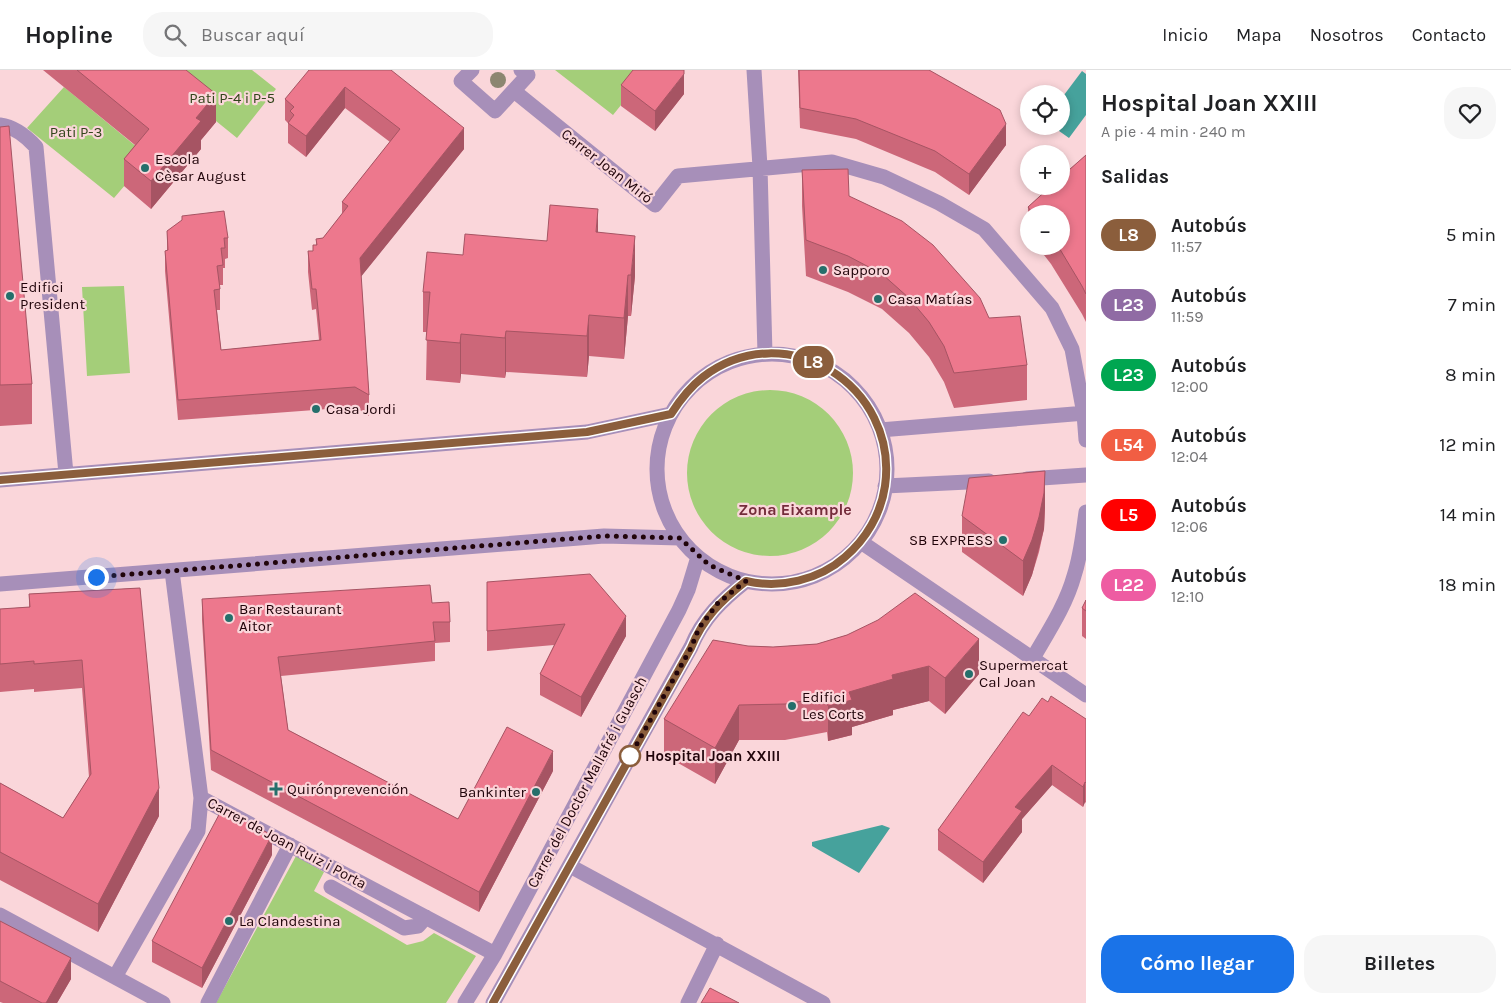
<!DOCTYPE html>
<html lang="es">
<meta charset="utf-8">
<style>
:root{--surface:#fff;--page:#f6f6f6;--text:#202124;--muted:#757577;--line:#e0e0e0;--accent:#1a73e8}
body{margin:0;font-family:Karla,sans-serif;background:var(--page);color:var(--text);height:100vh;display:flex;flex-direction:column;font-size:19px;white-space:nowrap}
*{box-sizing:border-box;margin:0}
p{font-size:16px;color:var(--muted)}
.icon{flex:none;width:28px;height:28px;fill:none;stroke:currentColor;stroke-width:2;stroke-linecap:round;stroke-linejoin:round}
.map{position:relative;flex:1;overflow:hidden}
.details{display:flex;flex-direction:column;background:var(--surface);width:425px}
.details>*{flex:none}
.badge{padding:0 10px;border-radius:16px;font-size:18px;line-height:32px}
.controls{position:absolute;left:1020px;top:15px;display:grid;gap:10px}
.controls a{display:grid;place-items:center;width:50px;height:50px;border-radius:50%;background:var(--surface);box-shadow:0 2px 8px #0003;font-size:25px}
.you{position:absolute;width:25px;height:25px;margin:-12px;border:4px solid #fff;border-radius:50%;background:#1a73e8;box-shadow:0 0 0 8px #1a73e833}
.map>.badge{position:absolute;translate:-50% -50%;box-shadow:0 0 0 2px #fff}
h2{padding:0 15px;font-size:19px;line-height:45px}
.round{display:grid;place-items:center;flex:none;width:52px;height:52px;border-radius:20px;background:var(--page)}
.overview{display:flex;align-items:center;justify-content:space-between;height:85px;padding:0 15px}
h1{font-size:24px;font-weight:700;line-height:38px}
.action{display:flex;gap:10px;margin-top:auto;padding:10px 15px}
.action a{flex:1;height:58px;border-radius:20px;background:var(--accent);color:#fff;font-size:20px;font-weight:700;line-height:58px;text-align:center}
.action a+a{background:var(--page);color:var(--text)}
ul{padding:0;list-style:none}
li{display:flex;align-items:center;gap:15px;height:70px;padding:0 15px}
li div{flex:1}
li b{display:block;font-size:19px}
li em{font-style:normal}
li .badge{min-width:55px;font-weight:700;text-align:center}
header{display:flex;align-items:center;gap:30px;box-sizing:border-box;height:70px;padding:0 25px;background:var(--surface);border-bottom:1px solid var(--line)}
header strong{font-size:24px}
nav{display:flex;gap:28px;margin-inline-start:auto;font-size:18px}
.search{width:350px;height:45px;background:var(--page);display:flex;align-items:center;gap:12px;box-sizing:border-box;padding:0 18px;border-radius:20px;color:var(--muted);font-size:19px}
main{display:flex;flex:1;min-height:0}
.map>svg:first-child{display:block}
.green{fill:#a4ce79}
.water{fill:#46a29c}
.lines{fill:none;stroke-linecap:round;stroke-linejoin:round}
.minor{stroke:#a78fb9;stroke-width:15}
.tree{fill:#8c8671}
.wall{fill:#cc6779}
.shaded-wall{fill:#a65463}
.building{fill:#ed788d;stroke:#a65463}
.line-casing{stroke:#fff;stroke-width:11}
.line{stroke:#8b5e3c;stroke-width:8}
.walk{stroke:#20040a;stroke-width:5;stroke-dasharray:0 9}
.poi-dot{fill:#256f6b;stroke:#fad6da;stroke-width:2}
.stop-dot{fill:#fff;stroke:#8b5e3c;stroke-width:2.5}
.labels{text-anchor:middle;dominant-baseline:central;stroke-width:4.5;stroke-linejoin:round;paint-order:stroke}
.park-label{font-size:15px;fill:#32451b;stroke:#fad6da}
.poi-label{font-size:15px;fill:#20040a;stroke:#fad6da;text-anchor:start}
.street-label{font-size:15px;fill:#20040a;stroke:#fad6da}
.stop-label{font-size:15px;font-weight:bold;fill:#20040a;stroke:#fad6da;text-anchor:start}
.neighbourhood-label{font-size:16px;font-weight:bold;fill:#742c3b;stroke:#fad6da}
</style>
<header>
<strong>Hopline</strong>
<div class="search"><svg class="icon" aria-label="search" viewBox="0 0 24 24"><circle cx="10" cy="10" r="6"/><path d="M15 15l6 6"/></svg>Buscar aquí</div>
<nav><a>Inicio</a><a>Mapa</a><a>Nosotros</a><a>Contacto</a></nav>
</header>
<main>
<div class="map">
<svg width="1086" height="933" viewBox="0 0 1086 933">
<rect width="100%" height="100%" fill="#fad6da"/>
<path class="green" d="M153 0H252L276 19 237 68Z
M555 0H641L642 9 613 45Z
M64 17 149 87 114 128 27 58Z
M124 216 130 303 87 306 82 217Z
M687 403a83 83 0 1 1 166 0a83 83 0 1 1-166 0Z
M296 786 324 802 314 821 407 875 423 871 434 863 476 886 446 933H216Z"/>
<path class="water" d="M1082 1 1086 4V45L1069 68 1052 56H1061V29Z
M882 755 890 758 859 803 812 776V772Z"/>
<g class="lines">
<path class="minor" d="M472 0 461 11 495 41 528 5 521 0
M754 0 760 97 765 284
M514 21 655 135 678 106 832 92 884 107 939 133 984 159 1052 238 1072 279 1084 344 1086 370
M0 55C15 57 26 66 36 77L66 404
M657 399a115 115 0 1 1 230 0a115 115 0 1 1-230 0Z
M880 360 1086 343
M1027 409 1086 405
M0 410 587 362 671 344
M885 416 989 411
M861 472 1086 625
M172 501 201 728 495 884
M0 514 604 466 680 468
M1033 588C1048 562 1066 535 1074 506 1081 485 1083 463 1086 442
M570 796 823 933
M331 817 404 858 418 856 426 847
M0 845 163 933
M115 907 198 761 201 728
M208 933 290 775
M465 933 495 884 679 540 688 520 698 487
M493 933 691 577C703 548 722 530 746 511
M688 933 717 874"/>
</g>
<circle class="tree" cx="498" cy="10" r="8"/>
<path class="wall" d="M43 0H186L216 52 201 70V79L151 139 124 116V89L135 75Z
M391 0 464 79 361 206 369 325V346L355 337 178 350 165 201V181L167 180V161L182 151V146L228 168V188L225 189V198H223V215H220V240H217L221 280 319 270 316 239 312 240 308 202V181H313L316 175V169L323 168 342 144V132L390 72 345 38 306 87 288 73V53L285 50V29Z
M798 0H929L1006 75 969 125 935 102 856 69 800 58Z
M621 15 684 24 655 61 621 36Z
M0 57 32 314V354L0 356Z
M1086 85V252L1082 244 1051 194 1037 176H1061V144H1029V166L1028 165V137Z
M802 100 849 126 989 248 1027 295V330L954 338 944 312 929 287 909 263 882 239 848 222 806 206 802 136Z
M598 162 635 206 631 246H628L624 289 589 286 587 307 506 302 505 308 461 304 460 313 426 310 427 262H423V222L463 185Z
M1045 437 1044 459 1039 482 1032 505 1023 526 962 482V446Z
M487 512 626 566 581 647 540 625V604L554 575 487 581Z
M140 518 159 746 98 862 0 810V713L63 748 89 707 82 618 34 622V619L0 622V539L29 537V524Z
M202 529 432 533 450 552V572L435 573V591L281 606 288 660 458 749 553 701 479 842 211 700 202 550Z
M1086 530V569L1082 566V538Z
M847 565 979 604 945 644 929 631 893 640V645L852 657V665L828 671 827 662 785 670H739L715 714 664 685V649L748 576 773 577 817 574Z
M1048 632 1086 649V733L1085 732 1083 737 1052 715 1022 749V762L983 813 938 780V760L1029 646Z
M272 785 202 918 152 892V871Z
M0 851 71 909 57 933H3L0 932Z"/>
<path class="shaded-wall" d="M684 4V24L655 61V41Z
M345 17V38L306 87V66Z
M216 24V52L201 70V79L151 139V111L196 48Z
M1006 54V75L969 125V104Z
M464 58V79L360 208V188Z
M598 139V179L596 162Z
M635 166V206L631 246V205Z
M628 205V246L624 289V248Z
M589 245V286L587 307V266Z
M506 261V302L505 308V268Z
M461 264V304L460 313V273Z
M1045 401V437L1044 459 1032 505 1023 526V491Z
M626 546V566L581 647V627Z
M979 569V604L945 644V608Z
M929 596V631L893 640V645L852 657V665L828 671V636L849 622 892 605Z
M739 635V670L715 714V678Z
M553 681V701L479 842V822Z
M1052 695V715L1022 749V762L983 813V792L1015 737Z
M1085 712V732L1083 737V717Z
M159 718V746L98 862V834Z
M272 765V785L202 918V898Z
M71 888V909L57 933H46Z"/>
<path class="building" d="M77 0H186L216 24 196 48 201 51 151 111 124 89 149 59Z
M309 0H391L464 58 360 188 369 325 355 317 178 330 165 181 168 180 167 161 182 150V146L224 141 228 168H224L225 178H221L223 195 217 196 220 219 214 220 221 280 321 270 316 219H312L308 181H313V175H317L316 169 323 168 348 136 342 132 400 59 345 17 306 66 288 53 294 45 290 41 294 37 285 29Z
M633 0H684V4L655 41 621 15Z
M799 0H929L1000 40 1006 54 969 104 935 81 856 49 800 38Z
M9 56 32 314 0 315V57Z
M1086 85V224L1082 216 1058 176H1061V144H1033L1028 137 1051 116H1061V107Z
M848 99 849 126 902 151 933 175 980 228 989 248 1020 246 1027 295 954 303 944 276 929 252 909 228 882 204 848 186 806 170 802 100Z
M550 135 598 139 596 162 635 166 631 205H628L624 248 589 245 587 266 506 261 505 268 461 264 460 273 426 270 430 222H423L427 182 463 185 465 164 547 171Z
M1045 401 1044 423 1039 447 1032 470 1023 491 962 446 969 408Z
M590 504 626 546 581 627 540 604 565 554 487 561V512Z
M430 515 432 533 449 532 450 552H433L435 571 278 587 288 660 458 749 507 657 553 681 479 822 211 680 202 529Z
M140 518 159 718 98 834 0 782V713L63 748 91 704 82 590 34 594V591L0 594V539L30 537 29 524Z
M915 523 979 569 945 608 929 596 892 605 893 609 849 622 852 630 828 636 827 627 785 634 739 635 715 678 664 649 713 570 748 576 773 577 817 574 847 565 878 550Z
M1086 530V541L1082 538Z
M1051 626 1086 649V713L1085 712 1083 717 1052 695 1015 737 1022 741 983 792 938 760 1023 642 1029 646 1042 628 1048 632Z
M222 739 272 765 202 898 152 871Z
M0 851 71 888 46 933H42L0 911Z
M710 918 739 933H701Z"/>
<g class="lines">
<g class="line-casing">
<path id="line" d="M0 410 587 362 671 344C680 330 690 317 703 307 786 244 899 316 885 416 881 444 866 469 845 487 819 510 780 519 746 511 722 530 703 548 691 578L493 933"/>
</g>
<use href="#line" class="line"/>
<path class="walk" d="M96 507 604 466 680 468 709 495 746 511 718 533 699 558 691 578 630 686"/>
</g>
<g class="poi-dot">
<circle cx="145" cy="98" r="5"/>
<circle cx="823" cy="200" r="5"/>
<circle cx="10" cy="226" r="5"/>
<circle cx="878" cy="229" r="5"/>
<circle cx="316" cy="339" r="5"/>
<circle cx="1003" cy="470" r="5"/>
<circle cx="229" cy="548" r="5"/>
<circle cx="969" cy="604" r="5"/>
<circle cx="792" cy="636" r="5"/>
<path d="M273.5 711.5h5v5h5v5h-5v5h-5v-5h-5v-5h5z"/>
<circle cx="536" cy="722" r="5"/>
<circle cx="229" cy="851" r="5"/>
</g>
<circle class="stop-dot" cx="630" cy="686" r="10"/>
<g class="labels">
<g class="park-label">
<text x="232" y="28">Pati P-4 i P-5</text>
<text x="76" y="62">Pati P-3</text>
</g>
<g class="poi-label">
<text x="155" y="89">Escola<tspan x="155" dy="17">Cèsar August</tspan></text>
<text x="833" y="200">Sapporo</text>
<text x="20" y="217">Edifici<tspan x="20" dy="17">President</tspan></text>
<text x="888" y="229">Casa Matías</text>
<text x="326" y="339">Casa Jordi</text>
<text x="993" y="470" text-anchor="end">SB EXPRESS</text>
<text x="239" y="539">Bar Restaurant<tspan x="239" dy="17">Aitor</tspan></text>
<text x="979" y="595">Supermercat<tspan x="979" dy="17">Cal Joan</tspan></text>
<text x="802" y="627">Edifici<tspan x="802" dy="17">Les Corts</tspan></text>
<text x="287" y="719">Quirónprevención</text>
<text x="526" y="722" text-anchor="end">Bankinter</text>
<text x="239" y="851">La Clandestina</text>
</g>
<g class="street-label">
<text transform="translate(607 96) rotate(38)">Carrer Joan Miró</text>
<text transform="translate(587 712) rotate(-62)">Carrer del Doctor Mallafré i Guasch</text>
<text transform="translate(287 773) rotate(28)">Carrer de Joan Ruiz i Porta</text>
</g>
<g class="stop-label">
<text x="645" y="686">Hospital Joan XXIII</text>
</g>
<g class="neighbourhood-label">
<text x="795" y="439">Zona Eixample</text>
</g>
</g>
</svg>
<div class="controls">
<a><svg class="icon" aria-label="locate" viewBox="0 0 24 24"><circle cx="12" cy="12" r="6"/><path d="M12 2v4M12 18v4M2 12h4M18 12h4"/></svg></a>
<a>+</a>
<a>−</a>
</div>
<div class="you" style="left:96px;top:507px"></div>
<b class="badge" style="left:813px;top:292px;background:#8b5e3c;color:#fff">L8</b>
</div>
<section class="details">
<div class="overview"><div><h1>Hospital Joan XXIII</h1><p>A pie · 4 min · 240 m</p></div><a class="round"><svg class="icon" aria-label="heart" viewBox="0 0 24 24"><path d="M12 20l-8-8c-3-5 5-10 8-4 3-6 11-1 8 4z"/></svg></a></div>
<h2>Salidas</h2>
<ul>
<li><span class="badge" style="background:#8b5e3c;color:#fff">L8</span><div><b>Autobús</b><p>11:57</p></div><em>5 min</em></li>
<li><span class="badge" style="background:#906ba4;color:#fff">L23</span><div><b>Autobús</b><p>11:59</p></div><em>7 min</em></li>
<li><span class="badge" style="background:#00a651;color:#fff">L23</span><div><b>Autobús</b><p>12:00</p></div><em>8 min</em></li>
<li><span class="badge" style="background:#f15e43;color:#fff">L54</span><div><b>Autobús</b><p>12:04</p></div><em>12 min</em></li>
<li><span class="badge" style="background:#f00;color:#fff">L5</span><div><b>Autobús</b><p>12:06</p></div><em>14 min</em></li>
<li><span class="badge" style="background:#ee5ca2;color:#fff">L22</span><div><b>Autobús</b><p>12:10</p></div><em>18 min</em></li>
</ul>
<div class="action"><a>Cómo llegar</a><a>Billetes</a></div>
</section>
</main>
